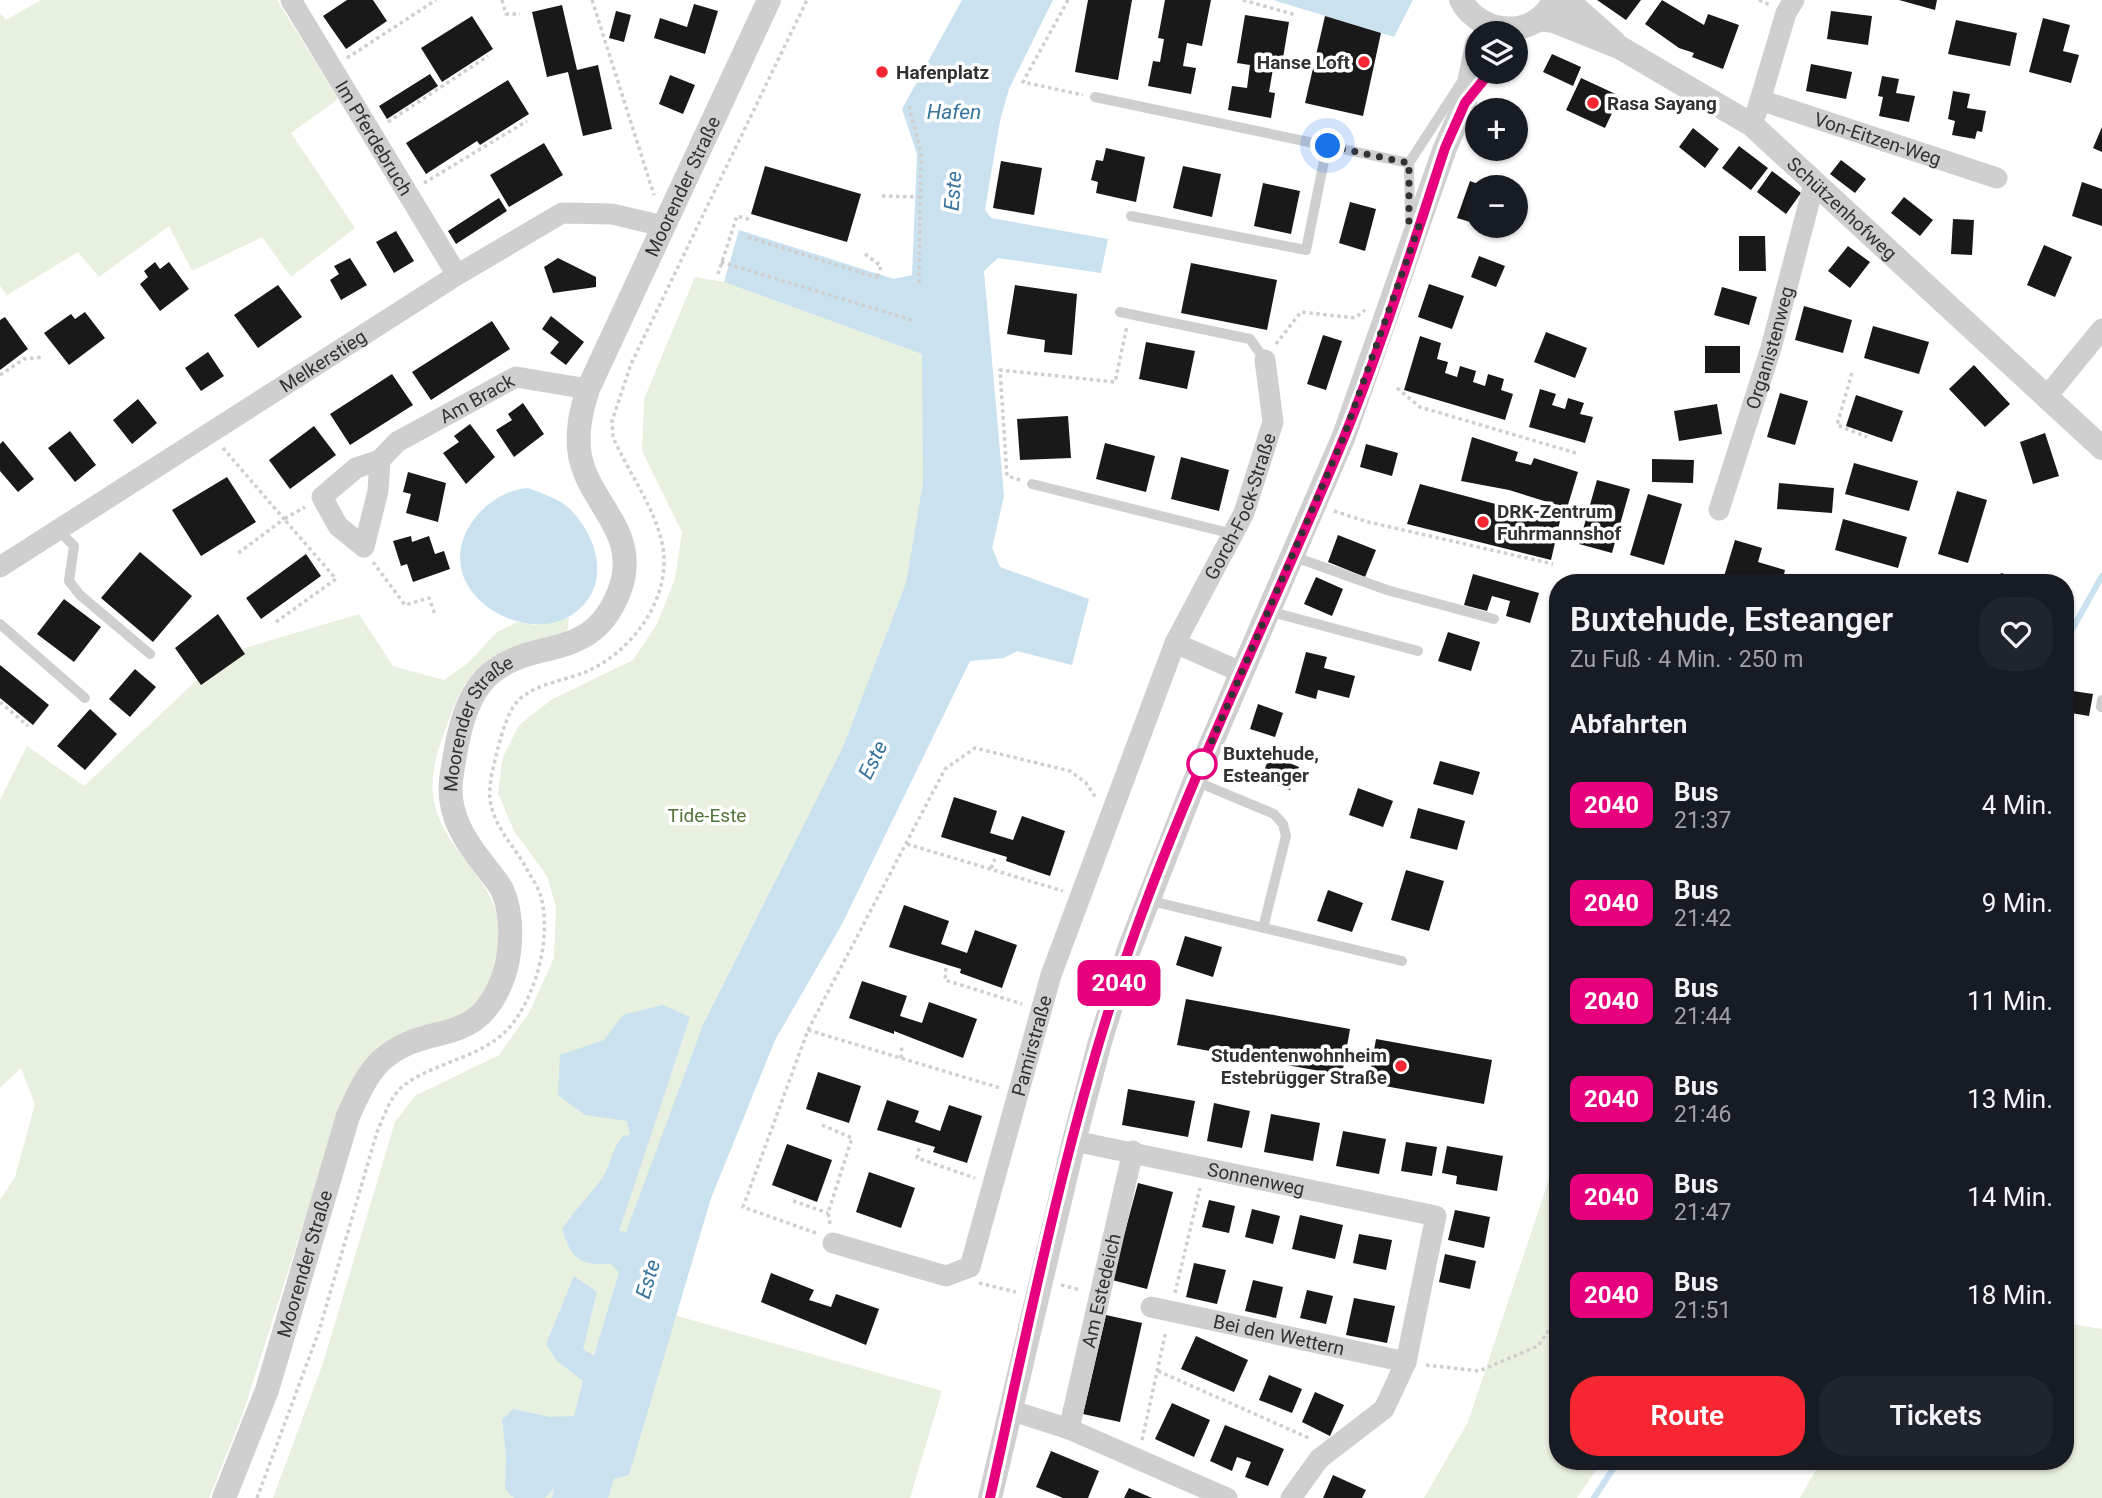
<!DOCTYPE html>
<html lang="de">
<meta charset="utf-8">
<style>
:root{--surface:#171b24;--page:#20242c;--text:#f1f3f6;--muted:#9ea1a6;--accent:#f62732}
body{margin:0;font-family:Roboto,sans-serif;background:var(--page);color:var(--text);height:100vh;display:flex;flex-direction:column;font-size:26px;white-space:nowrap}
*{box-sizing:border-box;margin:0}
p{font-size:23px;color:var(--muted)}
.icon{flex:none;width:38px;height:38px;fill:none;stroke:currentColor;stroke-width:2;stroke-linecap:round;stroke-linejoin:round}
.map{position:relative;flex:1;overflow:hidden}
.sheet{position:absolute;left:1549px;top:574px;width:525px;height:896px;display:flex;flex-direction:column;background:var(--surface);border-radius:28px;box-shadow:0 2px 5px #0004}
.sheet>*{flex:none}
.badge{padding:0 14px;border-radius:10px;font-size:24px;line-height:46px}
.controls{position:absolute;left:1465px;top:21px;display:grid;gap:14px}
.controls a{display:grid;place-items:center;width:63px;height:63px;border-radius:50%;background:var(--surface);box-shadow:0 2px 5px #0004;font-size:35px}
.you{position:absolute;width:35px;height:35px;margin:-18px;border:5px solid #fff;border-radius:50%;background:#1a73e8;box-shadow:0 0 0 10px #1a73e833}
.map>.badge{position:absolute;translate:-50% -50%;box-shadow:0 0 0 4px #fff}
h2{padding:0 21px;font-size:26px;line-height:63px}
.round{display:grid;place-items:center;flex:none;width:74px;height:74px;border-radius:28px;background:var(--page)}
.head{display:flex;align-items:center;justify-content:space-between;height:119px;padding:0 21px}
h1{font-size:33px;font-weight:600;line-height:52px}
.primary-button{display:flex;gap:14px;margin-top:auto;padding:14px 21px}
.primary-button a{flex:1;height:80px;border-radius:28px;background:var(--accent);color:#fff;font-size:28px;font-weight:600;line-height:80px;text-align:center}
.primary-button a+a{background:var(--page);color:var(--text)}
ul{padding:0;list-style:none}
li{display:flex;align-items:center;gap:21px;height:98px;padding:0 21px}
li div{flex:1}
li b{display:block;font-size:26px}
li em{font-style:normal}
li .badge{min-width:77px;font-weight:700;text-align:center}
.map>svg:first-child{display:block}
.green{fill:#e8f0df}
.water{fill:#cae1f0}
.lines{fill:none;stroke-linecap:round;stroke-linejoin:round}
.stream{stroke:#cae1f0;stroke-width:6}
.building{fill:#191919}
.path{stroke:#cfcfcf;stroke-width:3.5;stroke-dasharray:3.5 3.5;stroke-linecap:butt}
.service{stroke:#cfcfcf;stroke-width:10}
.minor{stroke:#cfcfcf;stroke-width:21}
.tertiary{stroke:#cfcfcf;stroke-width:24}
.line-casing{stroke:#fff;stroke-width:16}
.line{stroke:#e6007e;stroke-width:10}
.walk{stroke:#323232;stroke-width:7;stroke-dasharray:0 12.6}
.poi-dot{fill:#f62732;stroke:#fff;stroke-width:2.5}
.stop-dot{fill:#fff;stroke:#e6007e;stroke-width:3.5}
.labels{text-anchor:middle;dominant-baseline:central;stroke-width:7;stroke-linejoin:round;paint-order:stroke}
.poi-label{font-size:19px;font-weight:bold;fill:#323232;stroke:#fff;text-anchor:start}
.street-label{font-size:19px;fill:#323232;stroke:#fff}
.stop-label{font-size:19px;font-weight:bold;fill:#323232;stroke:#fff;text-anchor:start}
.park-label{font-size:19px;fill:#53733a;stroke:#fff}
.water-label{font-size:21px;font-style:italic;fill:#36749e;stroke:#fff}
</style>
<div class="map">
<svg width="2102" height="1498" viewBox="0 0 2102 1498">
<rect width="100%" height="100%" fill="#fff"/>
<path class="green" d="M41 0H277L338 99 291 133 355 228 291 277 262 237 192 271 169 226 99 277 78 252 7 295 0 286V13L6 20Z
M695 277 724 282 922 354 1004 496 992 548 1000 567 842 924 775 1040 711 1198 674 1315 942 1391 910 1498H273L323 1363 395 1122 415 1096 499 1055 529 1013 554 958 556 907 547 876 514 831 498 793 503 757 519 725 551 700 633 660 657 624 675 579 682 532 642 451 644 399Z
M359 614 393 666 444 680 468 663 497 632 517 622 535 625 569 618 567 634C505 649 473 651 450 717 441 742 430 767 433 794 437 834 468 859 487 891 511 932 502 992 459 1017 439 1029 411 1034 389 1041L332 1134 242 1416 209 1498H0V1200L15 1177 35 1104 21 1068 0 1088V800L27 746 84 786 225 654Z
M1557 1155 1558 1461H1602L1577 1498H1424L1468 1422Z
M2065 1323 2102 1329V1498H1800L1821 1461H2065Z"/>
<path class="water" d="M962 0H1053L1009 89 1000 121 985 210 991 218 1108 239 1101 273 998 258 984 271 1004 496 992 548 1000 567 1089 599 1072 665 1017 651 1004 658 970 661 842 924 775 1040 711 1198 629 1475 614 1479 608 1498H552L554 1488 545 1498H514L505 1489 506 1455 502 1420 513 1409 550 1417 574 1416 583 1381 557 1361 546 1344 574 1276 597 1292 583 1349 594 1356 619 1272 611 1264C579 1265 572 1260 562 1229 574 1211 588 1197 601 1180 611 1167 609 1153 623 1136L630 1135 627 1121 585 1115 558 1095 560 1055 604 1040 623 1015 663 1005 690 1017 619 1231 626 1232 703 1025 843 747 906 583 923 483 922 354 724 282 739 230 894 279 912 275 917 154 902 109Z
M1273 0H1413L1394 37Z
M528 488C541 493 560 499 570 509 598 538 611 583 577 611 543 640 481 618 464 578 447 536 488 491 528 488Z"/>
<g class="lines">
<path class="stream" d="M2065 642 2102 576
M1594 1498 1618 1461"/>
</g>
<path class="building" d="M347 0H373L387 21 346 49 323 16Z
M1088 0H1132L1118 80 1075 72Z
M1165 0H1211L1202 46 1187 43 1183 66 1196 68 1191 94 1148 86 1153 61 1160 62 1164 39 1158 38Z
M1597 0H1641L1626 20Z
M1662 0 1704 25 1708 14 1739 25 1723 69 1692 57 1694 53 1679 48 1645 24Z
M1899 0H1937L1935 10Z
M694 4 718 11 705 54 654 38 660 18 687 27Z
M562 5 577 70 598 65 612 129 583 136 568 72 547 77 532 12Z
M616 11 631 15 624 42 609 38Z
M1831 11 1872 16 1868 45 1827 39Z
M1245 15 1289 22 1281 70 1273 69 1269 92 1275 93 1271 118 1228 110 1232 86 1247 88 1250 65 1237 63Z
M472 16 493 49 442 82 421 48Z
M1325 16 1381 33 1363 116 1305 103Z
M2043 18 2070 25 2063 51 2079 55 2071 83 2029 72Z
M1956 20 2017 33 2010 66 1948 54Z
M1552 54 1581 67 1573 86 1543 72Z
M1811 64 1852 72 1846 99 1806 91Z
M430 74 438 86 387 119 379 106Z
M670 75 695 85 683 114 659 104Z
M1882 76 1899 79 1896 93 1915 96 1909 122 1879 116 1883 97 1878 96Z
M1581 78 1620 96 1605 128 1566 110Z
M508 80 529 114 480 145 477 141 426 174 406 143Z
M1953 91 1970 94 1967 108 1986 111 1982 132 1977 131 1975 139 1952 135 1955 121 1948 119Z
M2102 127V152L2093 148Z
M1693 128 1719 149 1705 168 1679 147Z
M544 143 563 175 509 207 490 175Z
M1739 146 1768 168 1751 190 1722 168Z
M1106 148 1145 157 1136 202 1096 193 1098 182 1091 180 1096 160 1103 161Z
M1841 160 1866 179 1855 193 1830 174Z
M1001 161 1042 168 1034 215 993 208Z
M765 166 861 194 847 242 751 214Z
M1183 166 1221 174 1212 217 1173 208Z
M1772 171 1801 193 1786 214 1757 192Z
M1470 181 1486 187H1477V224L1457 218Z
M2082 182 2102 189V226L2072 216Z
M1263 183 1300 191 1291 234 1254 226Z
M1904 197 1933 220 1920 236 1891 213Z
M499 198 507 211 456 244 448 231Z
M1350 202 1376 209 1365 251 1339 243Z
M1953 219 1974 220 1972 255 1951 254Z
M396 231 414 261 394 273 376 242Z
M1739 236H1765L1766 271H1739Z
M2044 245 2072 257 2055 297 2027 285Z
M1848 246 1870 262 1850 288 1828 271Z
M1479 256 1505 266 1496 287 1471 277Z
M350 258 367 285 341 300 330 280 339 274 334 266Z
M558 258 596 277V287L553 293 544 267Z
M155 262 160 269 169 262 189 289 160 311 140 284 148 277 144 271Z
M1191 263 1277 280 1267 330 1181 313Z
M1429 284 1464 296 1452 329 1418 317Z
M278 285 302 317 258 348 234 315Z
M1015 285 1077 294 1072 355 1044 352 1045 340 1007 334Z
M1722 287 1757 297 1749 325 1714 315Z
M1804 306 1852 320 1843 353 1795 340Z
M85 312 105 338 69 365 44 333 71 314 75 319Z
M551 316 584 342 566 365 550 353 559 342 542 329Z
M5 317 28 349 0 370V320Z
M492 321 510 349 431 400 412 372Z
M1873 326 1929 342 1919 374 1864 358Z
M1546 332 1587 348 1575 378 1534 362Z
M1323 335 1342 341 1326 390 1307 384Z
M1420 336 1441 343 1437 359 1448 362 1445 373 1457 377 1460 366 1476 371 1473 382 1485 386 1488 374 1504 379 1501 390 1513 394 1505 420 1404 390Z
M1146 342 1195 351 1187 389 1139 379Z
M1705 346H1740V373H1705Z
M208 352 224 376 201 391 185 368Z
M1974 365 2010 404 1985 427 1949 389Z
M392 374 413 405 350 445 330 414Z
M1540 389 1556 394 1552 405 1565 409 1568 398 1584 403 1580 414 1593 417 1585 443 1529 427Z
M1780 393 1808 401 1795 445 1767 437Z
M1856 395 1903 411 1892 442 1846 426Z
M138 399 157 423 132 444 113 420Z
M523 403 544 434 514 457 496 430 512 420 508 414Z
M1717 404 1722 434 1679 441 1674 411Z
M1068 416 1071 458 1020 460 1017 419Z
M470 424 495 457 466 484 443 453 459 442 454 436Z
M314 426 336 455 290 489 269 460Z
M70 431 96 465 75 482 48 448Z
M2045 433 2059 476 2033 484 2020 442Z
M1472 437 1518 452 1515 461 1531 465 1534 458 1578 472 1567 508 1509 490 1461 481Z
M3 441 34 479 18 492 0 471V444Z
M1105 443 1155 456 1146 492 1096 479Z
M1366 444 1398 453 1392 476 1360 467Z
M1181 457 1229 470 1219 511 1171 499Z
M1652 459 1694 460 1693 483 1652 482Z
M1854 463 1918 481 1909 511 1845 494Z
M408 472 446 483 438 522 406 513 411 494 403 492Z
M227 477 256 522 201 556 172 510Z
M1597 480 1630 489 1612 553 1579 544Z
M1779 483 1834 488 1832 513 1777 509Z
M1420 484 1560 521 1551 560 1407 524Z
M1957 491 1987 500 1968 563 1938 554Z
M1648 494 1682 504 1664 565 1630 555Z
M1843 519 1907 537 1898 568 1835 550Z
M1338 535 1376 550 1365 577 1328 562Z
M411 536 412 542 429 536 435 554 444 551 450 569 413 582 407 564 401 566 393 541Z
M1735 540 1762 548 1758 562 1785 570 1782 583H1722Z
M140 552 192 596 153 642 101 598Z
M306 554 321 576 261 619 246 598Z
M2001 573 2031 582V583H1998Z
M1473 574 1539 593 1530 623 1506 616 1510 601 1492 596 1487 611 1464 605Z
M1316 577 1343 589 1332 616 1304 604Z
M64 599 101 627 74 662 37 634Z
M218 614 245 654 201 685 175 648Z
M1448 632 1480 642 1471 671 1438 661Z
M1306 652 1327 657 1324 668 1355 676 1349 698 1318 690 1316 699 1295 693Z
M0 665 49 705 33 725 0 698Z
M135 669 156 687 130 717 109 699Z
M2066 690 2093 694 2089 716 2065 712Z
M1258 704 1283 713 1275 737 1250 729Z
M90 709 117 734 85 770 57 746Z
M1270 755 1299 767 1290 790 1261 779Z
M1440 761 1480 772 1473 795 1433 784Z
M1358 788 1393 801 1383 827 1349 815Z
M954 797 997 811 990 833 1013 840 1022 816 1065 831 1050 876 1006 861 1007 857 941 837Z
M1418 808 1465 821 1457 850 1410 838Z
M1406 870 1444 881 1429 931 1391 920Z
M1328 890 1363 903 1352 932 1317 921Z
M904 905 949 921 941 944 967 953 975 930 1017 945 1002 988 960 973 961 969 889 947Z
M1185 936 1222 947 1213 977 1176 965Z
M862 981 907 996 900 1016 922 1023 929 1002 977 1019 963 1058 894 1031V1034L849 1018Z
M1186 999 1350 1029 1342 1075 1177 1045Z
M1376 1039 1492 1060 1484 1104 1368 1083Z
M818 1072 861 1086 849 1123 806 1109Z
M1128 1089 1195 1101 1188 1137 1122 1125Z
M887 1100 919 1111 915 1122 940 1131 949 1105 982 1116 967 1163 933 1152 935 1147 877 1130Z
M1214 1103 1250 1111 1242 1148 1207 1141Z
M1271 1114 1320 1123 1313 1161 1264 1152Z
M1343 1131 1386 1139 1379 1174 1336 1166Z
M1406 1142 1437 1147 1432 1176 1401 1171Z
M787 1144 832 1160 817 1202 772 1185Z
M1447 1146 1503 1156 1497 1191 1456 1184 1457 1176 1442 1173Z
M869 1172 915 1188 901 1228 856 1212Z
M1138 1183 1173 1192 1147 1289 1112 1280Z
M1209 1200 1235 1206 1229 1233 1202 1227Z
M1252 1209 1280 1216 1273 1244 1245 1237Z
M1455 1210 1490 1217 1484 1248 1448 1240Z
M1300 1215 1343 1225 1335 1259 1292 1249Z
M1359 1234 1392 1240 1386 1270 1353 1263Z
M1445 1254 1476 1261 1470 1289 1439 1282Z
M1194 1263 1226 1270 1217 1304 1186 1297Z
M771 1273 814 1290 809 1300 831 1307 836 1294 879 1309 866 1345 761 1302Z
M1253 1280 1283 1287 1276 1318 1245 1311Z
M1307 1290 1333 1296 1326 1324 1300 1318Z
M1354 1298 1395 1306 1387 1343 1346 1335Z
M1106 1315 1142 1323 1120 1422 1083 1414Z
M1196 1336 1248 1360 1234 1392 1181 1369Z
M1269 1375 1302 1389 1292 1413 1259 1400Z
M1315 1392 1344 1405 1330 1436 1302 1422Z
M1172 1403 1210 1420 1194 1457 1155 1439Z
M1225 1425 1284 1449 1268 1486 1245 1477 1251 1462 1237 1457 1232 1471 1210 1461Z
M1051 1451 1099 1471 1088 1498H1063L1036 1487Z
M1333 1475 1366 1490 1362 1498H1323Z
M1129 1488 1152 1498H1124Z"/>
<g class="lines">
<path class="path" d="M502 0 506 14H520
M592 0 654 195
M1068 0 1023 82 1083 95
M1243 0 1296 15
M1759 0 1770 5
M347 58 436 0
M1493 82 1499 72
M909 106 921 153 919 285
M388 122 488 56
M424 183 527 121
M882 196 920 197
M748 237 881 279
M865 254 881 266 877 278
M721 262 915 321
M718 274 737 216 752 220
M1276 344 1301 312 1355 318 1365 310
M1852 373 1837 425 1867 437
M0 375 24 359 44 357
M1397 388 1420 407 1576 453
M223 448 284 519 237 554
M1020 480 1007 476 1000 370 1115 382 1127 326
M1334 511 1368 522 1553 564
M373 562 405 605 429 598 435 615
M276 622 336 579 284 519 305 507
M0 702 28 726
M907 844 1063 891
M991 868 995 859
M946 968 945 980 1022 1004
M808 1030 1000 1088
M901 1058 902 1044
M822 1125 852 1138 828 1213 830 1224
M919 1148 917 1158 975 1178
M793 1201 828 1213
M816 1233 743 1207 808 1030 945 769 975 748 1070 771 1086 783 1096 798
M979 1283 1016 1292
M1061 1285 1081 1290
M1175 1293 1200 1188
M1426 1365 1479 1371 1538 1346 1558 1317
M1158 1371 1311 1439
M1142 1440 1166 1331
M257 1498 319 1331 377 1132C384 1116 390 1097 403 1086 438 1059 490 1058 516 1019 538 987 551 935 541 897 538 886 529 874 524 864 512 844 496 828 491 805 487 788 493 769 497 752 501 737 506 716 516 703 531 685 562 681 583 673 631 654 674 597 662 543 654 506 628 472 613 437L612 421 631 364 807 0"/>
<path class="service" d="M1095 97 1409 163 1410 222 1412 223
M1409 163 1461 83
M1131 216 1306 250 1327 146
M1120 312 1250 339 1265 360
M1032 484 1233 534
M58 530 74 546 69 581 80 595 150 654
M1292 556 1387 590 1494 619
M1268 611 1418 651
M0 624 85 698
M2101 707 2102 700
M1195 781 1274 814 1283 824 1286 836 1263 928
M1147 900 1402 961"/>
<g class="minor">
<path id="s1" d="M291 0 457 275"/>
<path id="s2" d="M1760 100 1997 178"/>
<path d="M1756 114 1786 13 1794 0"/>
<path d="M2048 395 2102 329"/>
<path id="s3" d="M380 460 378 491 364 547 338 526 322 497 356 468 380 460 397 442 516 377 588 389"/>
<path id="s4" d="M1719 510 1771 348 1814 184"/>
<path id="s5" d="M0 567 457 275 562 213 612 214 663 226"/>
<path id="s6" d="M1175 643 1244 513 1273 422 1265 360"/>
<path id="s7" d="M1074 1141 1436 1216 1406 1362 1384 1409 1319 1459 1291 1498"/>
<path id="s8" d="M833 1243 946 1276 970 1267 1051 975 1175 643 1241 672"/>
<path id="s9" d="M1151 1307 1406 1362"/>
<path d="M1010 1410 1069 1429 1227 1498"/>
<path id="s10" d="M1069 1429 1133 1151"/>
</g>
<g class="tertiary">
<path d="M1461 0C1480 36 1536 40 1554 0"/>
<path d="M1567 0 1614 42"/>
<path id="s11" d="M1539 19 1554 21 1619 47 1752 125 2102 448"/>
<path id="s12" d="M224 1498 267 1390 348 1116C358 1095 368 1069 388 1055 433 1021 478 1049 504 975 512 950 513 916 503 892 500 884 493 877 488 870 467 844 447 816 451 780 456 745 463 692 495 670 539 638 592 661 619 592 642 533 590 506 580 456 576 433 581 411 588 389L769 0"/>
<path d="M990 1498 1074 1141 1100 1042 1128 952 1195 781 1344 436 1445 148 1465 103 1477 44"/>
</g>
</g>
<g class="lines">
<g class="line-casing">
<path id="line" d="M990 1498C1030 1317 1068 1124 1129 949 1190 775 1273 610 1343 440 1382 345 1413 245 1445 148L1465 103 1490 72"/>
</g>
<use href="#line" class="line"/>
<path class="walk" d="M1202 764 1344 436 1419 226 1409 222V163L1328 146"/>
</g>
<g class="poi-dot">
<circle cx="1364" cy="62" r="7"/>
<circle cx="882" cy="72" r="7"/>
<circle cx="1593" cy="103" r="7"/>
<circle cx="1483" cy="522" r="7"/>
<circle cx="1401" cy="1066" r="7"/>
</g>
<circle class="stop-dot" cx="1202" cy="764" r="14"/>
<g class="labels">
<g class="poi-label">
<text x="1350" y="62" text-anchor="end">Hanse Loft</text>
<text x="896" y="72">Hafenplatz</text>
<text x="1607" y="103">Rasa Sayang</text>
<text x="1497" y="511">DRK-Zentrum<tspan x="1497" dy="22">Fuhrmannshof</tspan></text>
<text x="1387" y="1055" text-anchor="end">Studentenwohnheim<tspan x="1387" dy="22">Estebrügger Straße</tspan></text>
</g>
<g class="street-label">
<text stroke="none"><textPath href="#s1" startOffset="161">Im Pferdebruch</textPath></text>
<text stroke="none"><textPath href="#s2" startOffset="124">Von-Eitzen-Weg</textPath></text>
<text stroke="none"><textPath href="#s12" startOffset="1549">Moorender Straße</textPath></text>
<text stroke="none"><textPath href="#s11" startOffset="362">Schützenhofweg</textPath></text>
<text stroke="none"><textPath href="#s4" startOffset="170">Organistenweg</textPath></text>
<text stroke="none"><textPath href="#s5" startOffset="383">Melkerstieg</textPath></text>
<text stroke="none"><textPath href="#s3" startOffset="341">Am Brack</textPath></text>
<text stroke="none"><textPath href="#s6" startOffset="152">Gorch-Fock-Straße</textPath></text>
<text stroke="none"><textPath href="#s12" startOffset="900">Moorender Straße</textPath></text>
<text stroke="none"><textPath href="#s8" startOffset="373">Pamirstraße</textPath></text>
<text stroke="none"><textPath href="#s7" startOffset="186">Sonnenweg</textPath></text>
<text stroke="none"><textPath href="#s12" startOffset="248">Moorender Straße</textPath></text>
<text stroke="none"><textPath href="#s10" startOffset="142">Am Estedeich</textPath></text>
<text stroke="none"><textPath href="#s9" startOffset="131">Bei den Wettern</textPath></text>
</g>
<g class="stop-label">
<text x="1223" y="753">Buxtehude,<tspan x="1223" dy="22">Esteanger</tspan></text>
</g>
<g class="park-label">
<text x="707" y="815">Tide-Este</text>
</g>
<g class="water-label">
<text x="954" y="112">Hafen</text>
<text transform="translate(953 191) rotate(-86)">Este</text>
<text transform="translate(873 760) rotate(-64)">Este</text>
<text transform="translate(648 1279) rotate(-73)">Este</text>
</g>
</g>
</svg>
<div class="controls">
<a><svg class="icon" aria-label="layers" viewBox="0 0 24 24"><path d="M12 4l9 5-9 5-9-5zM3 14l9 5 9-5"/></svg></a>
<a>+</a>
<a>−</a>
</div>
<div class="you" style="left:1328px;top:146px"></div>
<b class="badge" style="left:1119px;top:983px;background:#e6007e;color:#fff">2040</b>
<section class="sheet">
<div class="head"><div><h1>Buxtehude, Esteanger</h1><p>Zu Fuß · 4 Min. · 250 m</p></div><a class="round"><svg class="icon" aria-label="heart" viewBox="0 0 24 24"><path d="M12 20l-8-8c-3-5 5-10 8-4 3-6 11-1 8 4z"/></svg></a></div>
<h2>Abfahrten</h2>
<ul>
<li><span class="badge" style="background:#e6007e;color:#fff">2040</span><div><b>Bus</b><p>21:37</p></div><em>4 Min.</em></li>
<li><span class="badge" style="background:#e6007e;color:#fff">2040</span><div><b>Bus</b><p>21:42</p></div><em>9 Min.</em></li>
<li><span class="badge" style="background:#e6007e;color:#fff">2040</span><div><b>Bus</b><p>21:44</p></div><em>11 Min.</em></li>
<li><span class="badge" style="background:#e6007e;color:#fff">2040</span><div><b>Bus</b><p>21:46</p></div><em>13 Min.</em></li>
<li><span class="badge" style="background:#e6007e;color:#fff">2040</span><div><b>Bus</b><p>21:47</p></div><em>14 Min.</em></li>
<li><span class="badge" style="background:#e6007e;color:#fff">2040</span><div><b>Bus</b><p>21:51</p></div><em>18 Min.</em></li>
</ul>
<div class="primary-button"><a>Route</a><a>Tickets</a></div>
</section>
</div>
